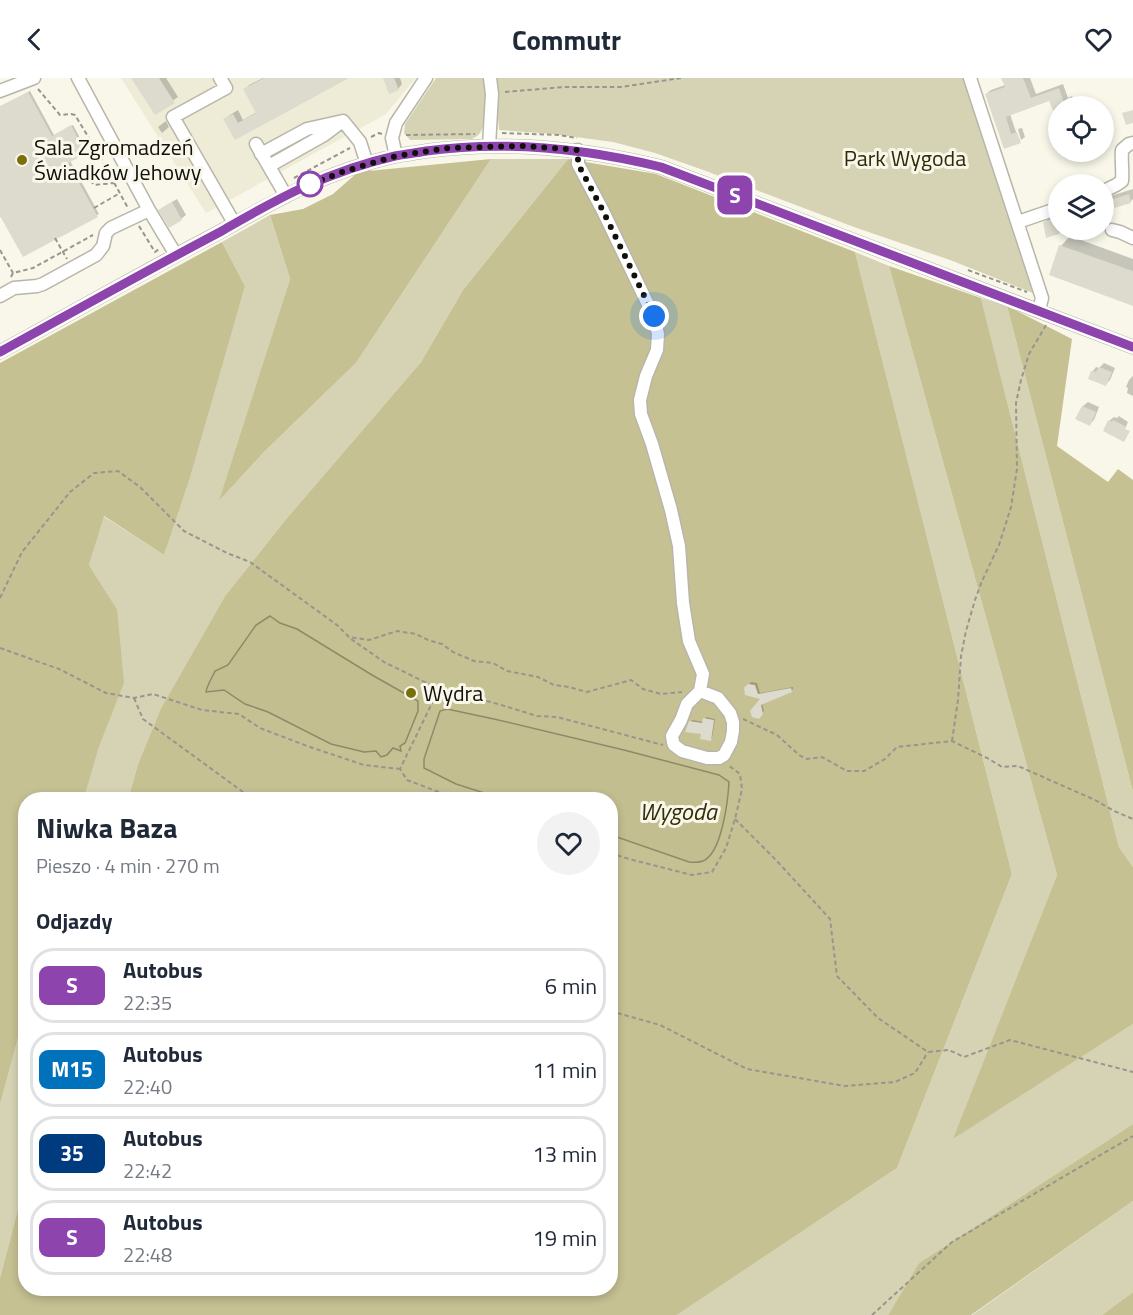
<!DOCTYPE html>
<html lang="pl">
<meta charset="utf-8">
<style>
:root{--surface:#fff;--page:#f2f2f3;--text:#1f2937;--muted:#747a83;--line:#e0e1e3}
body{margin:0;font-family:"Titillium Web",sans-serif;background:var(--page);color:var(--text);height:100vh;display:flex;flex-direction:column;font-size:22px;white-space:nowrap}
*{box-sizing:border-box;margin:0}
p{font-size:20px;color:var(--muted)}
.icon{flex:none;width:33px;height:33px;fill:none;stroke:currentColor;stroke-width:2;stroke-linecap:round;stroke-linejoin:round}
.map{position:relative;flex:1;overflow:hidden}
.panel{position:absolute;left:18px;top:714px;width:600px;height:504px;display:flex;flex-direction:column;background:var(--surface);border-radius:24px;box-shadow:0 3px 9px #0003}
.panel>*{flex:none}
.badge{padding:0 12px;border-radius:9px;font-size:21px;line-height:39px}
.controls{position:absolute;left:1048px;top:18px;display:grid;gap:12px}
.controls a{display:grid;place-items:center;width:66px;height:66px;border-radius:50%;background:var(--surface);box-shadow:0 3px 9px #0003;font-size:30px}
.you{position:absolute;width:30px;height:30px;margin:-15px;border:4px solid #fff;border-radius:50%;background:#1a73e8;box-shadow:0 0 0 9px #1a73e833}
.map>.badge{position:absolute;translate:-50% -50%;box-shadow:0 0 0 3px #fff}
h2{padding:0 18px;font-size:22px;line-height:54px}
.round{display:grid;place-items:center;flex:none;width:63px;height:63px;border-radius:32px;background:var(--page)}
.headline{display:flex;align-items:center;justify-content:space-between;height:102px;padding:0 18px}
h1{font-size:28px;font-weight:700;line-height:45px}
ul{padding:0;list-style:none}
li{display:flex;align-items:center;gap:18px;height:75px;margin:0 12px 9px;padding:0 6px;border:3px solid var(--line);border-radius:24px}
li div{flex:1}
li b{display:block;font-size:22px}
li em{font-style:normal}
li .badge{min-width:66px;font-weight:700;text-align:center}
header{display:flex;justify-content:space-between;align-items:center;height:78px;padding:0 18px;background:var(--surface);font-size:27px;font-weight:700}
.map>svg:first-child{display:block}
.built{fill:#eeecd7}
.green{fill:#d6d3b4}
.forest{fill:#c6c193;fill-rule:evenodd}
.water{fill:#c3be90;stroke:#8e8a68;stroke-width:1.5}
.shadow{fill:#0003}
.building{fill:#dcdbce}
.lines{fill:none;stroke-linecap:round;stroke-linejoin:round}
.minor-casing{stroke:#b8b6a9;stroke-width:15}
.path{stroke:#97968c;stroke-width:2;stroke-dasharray:4.5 3;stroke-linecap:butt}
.minor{stroke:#fff;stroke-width:12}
.line-casing{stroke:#fff;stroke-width:14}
.line{stroke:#8e44ad;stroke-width:9}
.walk{stroke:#11100c;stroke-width:6;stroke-dasharray:0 10.8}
.poi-dot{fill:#7a6f0d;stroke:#f8f7e9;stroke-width:2}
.stop-dot{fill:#fff;stroke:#8e44ad;stroke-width:3}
.labels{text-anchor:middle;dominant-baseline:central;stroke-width:6;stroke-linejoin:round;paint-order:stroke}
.poi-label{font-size:22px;fill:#11100c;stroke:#f8f7e9;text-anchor:start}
.park-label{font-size:22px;fill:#2f2b04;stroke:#f8f7e9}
.water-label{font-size:24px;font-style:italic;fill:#332e08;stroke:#f8f7e9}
</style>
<header><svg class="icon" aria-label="back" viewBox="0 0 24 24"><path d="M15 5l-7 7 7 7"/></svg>Commutr<svg class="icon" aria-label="heart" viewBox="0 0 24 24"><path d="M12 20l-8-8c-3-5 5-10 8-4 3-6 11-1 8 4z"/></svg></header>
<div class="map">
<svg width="1133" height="1237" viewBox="0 0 1133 1237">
<rect width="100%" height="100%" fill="#f8f7e9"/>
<path class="built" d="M121 0H416L386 36 206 135Z"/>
<path class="green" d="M436 0H486C487 10 487 43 482 51 480 56 477 59 471 61L410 62 404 55 405 46Z
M495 0H964L1033 215 950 182 854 149 706 93 655 75 613 64 553 56 499 52Z
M491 81H568L463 212 421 284 287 440 225 518 161 630 138 686 128 721 84 722 97 671 117 531 89 487 103 438 164 477 245 208 222 164 270 137 290 201 220 422 265 373 356 285Z
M855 174 889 188 1057 797 954 1060 1133 946V1046L919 1185 888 1237H677L897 1090 1012 796Z
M981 220 1007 228 1133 714V789L1119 769Z
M25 934V1104L0 1200V1027Z
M1133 1123V1214L1102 1237H972Z"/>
<path class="forest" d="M491 81 356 285 265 373 219 423 290 201 270 137 303 131 333 116 358 94Z
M568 81 656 96 855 174 1012 796 897 1090 677 1237H0V1200L25 1104 26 1210H610L611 757 689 784 729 704 719 697 624 672 494 641 447 631 424 690 456 706 503 721H128L138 686 161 630 225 518 287 440 421 284 463 212ZM280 545 297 551 372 597 418 623 400 668 364 674 331 666 268 634 245 626 224 612 207 608 212 602 215 593 228 587 256 548Z
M222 164 245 208 190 399 164 477 104 438 89 487 117 531 124 605 98 671 84 721 26 722 25 934 0 1027V285Z
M889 188 981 220 1119 769 1133 789V946L953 1061 1057 797Z
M1007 228 1072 261 1057 368 1108 404 1118 391 1133 402V714Z
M1133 1046V1123L971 1237H888L919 1185Z
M1133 1214V1237H1102Z"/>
<path class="water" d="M270 538 280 545 297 551 372 597 418 623V633L405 665 400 668 401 673 393 670 387 677 381 679 376 673 364 674 331 666 268 634 245 626 224 612 206 614C207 607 212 600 215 593L228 587 256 547Z
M447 631 494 641 624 672 719 697 729 704C728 722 722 775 703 783 699 785 694 784 689 784L611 757 610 722 503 721 456 706 424 690V681L440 633Z"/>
<path class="shadow" d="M133 0H166L178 19 155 35Z
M263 0H346L236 60 225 41 230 37 238 32 243 42 257 34 245 12 249 7Z
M384 0H400L402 6 398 11Z
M1003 0H1030L1036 16 1063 6 1068 20 1072 18 1076 28H1059V40L1050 21 1010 36 1019 63H1020L1005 69 986 16 991 12 1005 7Z
M30 13 54 57 73 47 87 73 70 83 99 136 97 137 0 139V29Z
M166 43 169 49 162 55 158 49Z
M1022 50 1025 59 1021 62 1018 51Z
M1133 111V121L1130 124 1113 129 1114 132 1107 139 1104 140V120Z
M177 121 186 137 181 141 160 132 165 128Z
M1059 135V152H1068L1047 158 1044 145 1051 138Z
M1070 158 1133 181V227L1061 168Z
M1104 285 1115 290 1110 302 1106 306 1092 294 1096 289 1099 290Z
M1133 298V318L1127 315 1128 310 1126 309 1129 302Z
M1088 324 1099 329 1094 342 1090 346 1077 340 1083 328Z
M1119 338 1128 344 1123 355 1109 343 1114 339 1117 340Z
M751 604 757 605 760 615 793 609V611L762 625 764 633 758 639 753 638 763 620 745 611Z
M706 639 715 641 712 660 710 661 691 644 692 642 704 644Z"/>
<path class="building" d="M131 0H159L175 25 155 37Z
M264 0H349L235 62 223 41 233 36 238 45 256 35 243 11Z
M383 0H394L399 12 389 16Z
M1001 0H1023L1031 20 1059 10 1065 28H1059V47L1049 23 1006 39 1011 56 1017 54 1021 65 1004 71 985 16 1005 9Z
M28 14 52 58 71 47 86 76 68 85 98 139 23 179 0 138V28Z
M1133 32V45L1126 47 1122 35Z
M1129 116 1131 125 1104 133V124Z
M172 124 182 142 169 150 158 132Z
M1059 139V156L1046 160 1043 144Z
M1059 167 1133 193V228L1049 197Z
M1099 289 1112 294 1106 308 1088 301 1091 293 1096 294Z
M1082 328 1096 334 1090 348 1075 341Z
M1108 342 1112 344 1113 342 1125 348V351L1130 353 1124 364 1103 353Z
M748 606 755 607 758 616 791 610 792 614 761 627 763 636 759 641 752 639 750 633 760 621 745 617 744 610Z
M703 640 714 642 711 663 700 661 701 656 685 654 689 643 702 645Z"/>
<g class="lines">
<g class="minor-casing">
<path id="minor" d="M78 0 149 132 176 177
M220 0 226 10 173 39 234 145
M970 0 1042 220 1039 232
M0 13 34 0
M343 43 360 64 367 86
M256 66 286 118
M489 68 492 16 490 0
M578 72V86L603 133 654 239 658 256 657 272 646 298 640 322 641 336 652 366 671 432 679 468 683 525 689 563 703 596 700 613 687 626 681 642 672 658 673 664 674 667 682 673 707 680H719L724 677 731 664 733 653V644L730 635 718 620 700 613
M261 76 307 51 343 43
M396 78 392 60 396 45 426 0
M269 88 324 57 340 45
M1104 113 1116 107 1122 103C1123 92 1121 83 1122 72L1129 66 1133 65
M1018 144 1059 130
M1112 152 1120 154 1133 160
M0 218 14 210 37 208 43 206 96 177 103 168 106 155 111 150 149 132
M0 274C72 235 143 194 216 156 245 140 274 123 304 109 333 96 364 85 395 78 405 76 416 75 426 73 506 62 583 70 661 89L1133 269"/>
</g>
<path class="path" d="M38 11 60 37 71 36 75 37 95 70 128 130
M505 14 564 9H621L681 0
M502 55 559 57 577 60
M406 57 475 56
M371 59 379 55 382 56
M98 75C90 85 84 95 94 107L114 105
M294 100 350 70
M94 130 120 115
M139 148 155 174 159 171
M55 160 67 181
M0 172 13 195
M968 192 1027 214
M11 199 13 195 33 190 93 157
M0 520 22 474 70 414 94 395 118 393 140 409 184 453 227 475 250 484 337 547 349 559 369 562 397 553 416 556 428 562 442 566 453 574 474 583 493 585 507 593 538 599 554 607 569 609 587 614 631 602 643 611 661 616 682 614
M351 561 384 584 437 610
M0 570 59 591 106 615 134 620 153 616 202 632 239 636 260 650 307 668 364 687 400 691
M134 620 143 641 254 722
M743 641 777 657 799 677 807 681 822 679 847 693H864L885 681 897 669 952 663 989 681 1002 689 1018 688 1095 722 1114 733 1133 741
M952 663 958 622 961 578 966 553 975 522 982 503 999 467 1011 429 1017 391 1016 325 1021 302 1029 276 1046 247
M460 722 407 702 400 691 435 619 437 610 498 626 537 638 557 639 663 667
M735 741 776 782 830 841 837 898 878 940 928 974 949 972 964 979 1010 962 1133 994
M610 775 629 781 692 797 712 794 726 770 735 741 742 711 740 696 728 687
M610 933 660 947 747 991 845 1008 895 1004 915 995 928 974
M872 1237 952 1164 1133 1058"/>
<use href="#minor" class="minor"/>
</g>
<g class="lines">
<g class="line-casing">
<path id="line" d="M0 274C73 234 146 193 220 154 248 138 275 122 304 109 333 96 364 85 395 78 405 76 416 75 426 73 506 62 583 70 661 89L1133 269"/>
</g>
<use href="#line" class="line"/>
<path class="walk" d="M310 106 306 108 342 94 396 78 448 70 523 68 578 72V86L603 133 654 238"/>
</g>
<g class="poi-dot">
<circle cx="22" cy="82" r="6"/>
<circle cx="411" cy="615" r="6"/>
</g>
<circle class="stop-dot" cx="310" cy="106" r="12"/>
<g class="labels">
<g class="poi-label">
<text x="34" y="69">Sala Zgromadzeń<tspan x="34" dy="25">Świadków Jehowy</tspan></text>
<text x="423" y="615">Wydra</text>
</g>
<g class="park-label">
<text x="905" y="80">Park Wygoda</text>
</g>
<g class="water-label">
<text x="678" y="733">Wygoda</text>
</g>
</g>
</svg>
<div class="controls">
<a><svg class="icon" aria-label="locate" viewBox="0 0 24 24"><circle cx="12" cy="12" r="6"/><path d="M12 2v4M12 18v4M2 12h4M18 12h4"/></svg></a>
<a><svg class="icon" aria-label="layers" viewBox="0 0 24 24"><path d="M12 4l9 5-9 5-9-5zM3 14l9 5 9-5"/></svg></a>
</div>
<div class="you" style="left:654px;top:238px"></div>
<b class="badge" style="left:735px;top:117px;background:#8e44ad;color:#fff">S</b>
<section class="panel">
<div class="headline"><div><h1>Niwka Baza</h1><p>Pieszo · 4 min · 270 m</p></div><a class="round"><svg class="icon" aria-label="heart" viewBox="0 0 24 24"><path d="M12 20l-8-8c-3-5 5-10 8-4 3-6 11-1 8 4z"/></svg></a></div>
<h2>Odjazdy</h2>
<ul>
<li><span class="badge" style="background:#8e44ad;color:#fff">S</span><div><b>Autobus</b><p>22:35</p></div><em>6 min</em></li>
<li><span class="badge" style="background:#0072bc;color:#fff">M15</span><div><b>Autobus</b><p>22:40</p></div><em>11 min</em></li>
<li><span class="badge" style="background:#003b80;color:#fff">35</span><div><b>Autobus</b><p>22:42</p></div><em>13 min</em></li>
<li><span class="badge" style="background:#8e44ad;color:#fff">S</span><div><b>Autobus</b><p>22:48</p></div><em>19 min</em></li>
</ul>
</section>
</div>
